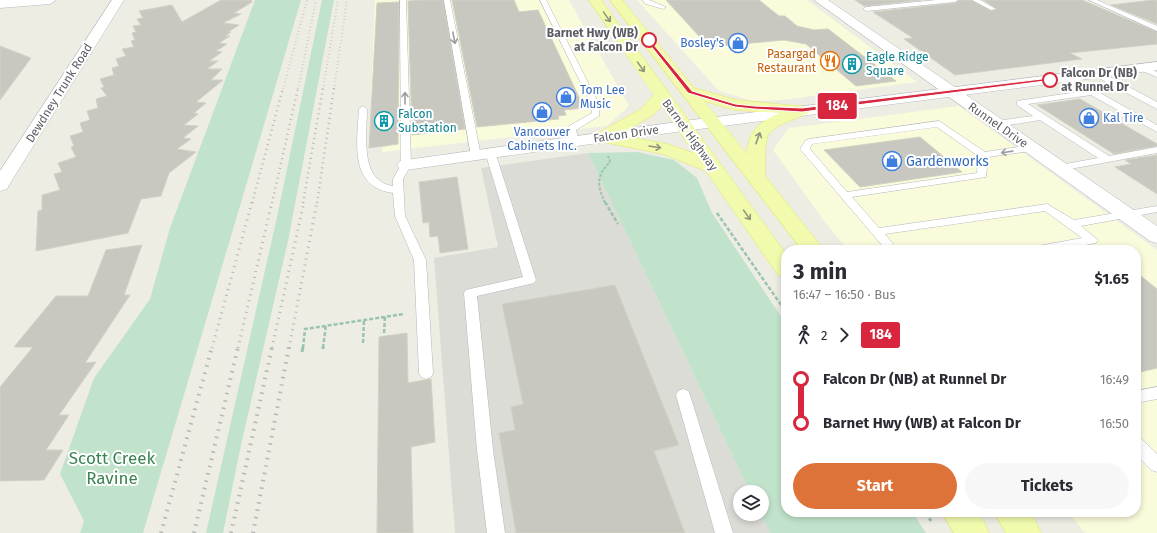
<!DOCTYPE html>
<meta charset="utf-8">
<style>
:root{--surface:#fff;--page:#f7f7f7;--text:#2b2b33;--muted:#7c7c81;--accent:#de7339}
body{margin:0;font-family:"Fira Sans",sans-serif;background:var(--page);color:var(--text);height:100vh;display:flex;flex-direction:column;font-size:15px;white-space:nowrap}
*{box-sizing:border-box;margin:0}
p{font-size:13px;color:var(--muted)}
.icon{flex:none;width:22px;height:22px;fill:none;stroke:currentColor;stroke-width:2;stroke-linecap:round;stroke-linejoin:round}
.map{position:relative;flex:1;overflow:hidden}
.panel{position:absolute;left:781px;top:245px;width:360px;height:272px;display:flex;flex-direction:column;background:var(--surface);border-radius:16px;box-shadow:0 2px 6px #0003}
.panel>*{flex:none}
.badge{padding:0 8px;border-radius:3px;font-size:14px;line-height:26px}
.controls{position:absolute;left:733px;top:485px;display:grid;gap:8px}
.controls a{display:grid;place-items:center;width:36px;height:36px;border-radius:50%;background:var(--surface);box-shadow:0 2px 6px #0003;font-size:20px}
.map>.badge{position:absolute;translate:-50% -50%;box-shadow:0 0 0 2px #fff}
.legs{display:flex;align-items:center;gap:6px;height:44px;padding:0 12px;font-size:13px}
.legs p{margin-inline-start:auto}
.headline{display:flex;align-items:center;justify-content:space-between;height:68px;padding:0 12px}
h1{font-size:22px;font-weight:700;line-height:30px}
.action{display:flex;gap:8px;margin-top:auto;padding:8px 12px}
.action a{flex:1;height:46px;border-radius:24px;background:var(--accent);color:#fff;font-size:16px;font-weight:700;line-height:46px;text-align:center}
.action a+a{background:var(--page);color:var(--text)}
ul{padding:0 12px;list-style:none}
li{display:flex;align-items:center;gap:14px;height:44px;font-size:15px}
li i{display:grid;place-items:center;width:6px;height:100%;margin:0 5px;background:currentColor}
li i::after{content:'';width:10px;height:10px;margin:-5px;border:3px solid;border-radius:50%;background:var(--surface)}
li p{margin-inline-start:auto}
li:first-child i{background:linear-gradient(#0000 50%,currentColor 0)}
li:last-child i{background:linear-gradient(currentColor 50%,#0000 0)}
.map>svg:first-child{display:block}
.commercial{fill:#fafbdb}
.industrial{fill:#dcdcd6}
.green{fill:#c2e3cb}
.building{fill:#c9c8c0;stroke:#d2d1c2}
.lines{fill:none;stroke-linecap:round;stroke-linejoin:round}
.service-casing{stroke:#b6b7bd;stroke-width:1}
.minor-casing{stroke:#b6b7bd;stroke-width:1}
.tertiary-casing{stroke:#b6b7bd;stroke-width:1}
.secondary-casing{stroke:#b7b8bf;stroke-width:1}
.primary-casing{stroke:#e8e762;stroke-width:1}
.path-far2{stroke:#9cc3b1;stroke-width:2;stroke-dasharray:3 1.5;stroke-linecap:butt}
.path-far1{stroke:#9cc3b1;stroke-width:2.5;stroke-dasharray:4 2;stroke-linecap:butt}
.path{stroke:#9cc3b1;stroke-width:3;stroke-dasharray:5 2.5;stroke-linecap:butt}
.service{fill:#fff;fill-rule:evenodd}
.minor{fill:#fff;fill-rule:evenodd}
.tertiary{fill:#fff;fill-rule:evenodd}
.secondary{fill:#fff;fill-rule:evenodd}
.primary{fill:#f1faad;fill-rule:evenodd}
.rail-far3{stroke:#b6b6b7;stroke-width:2;stroke-dasharray:0.5 3;stroke-linecap:butt}
.rail-far2{stroke:#b6b6b7;stroke-width:2.5;stroke-dasharray:1 4;stroke-linecap:butt}
.rail-far1{stroke:#b6b6b7;stroke-width:3;stroke-dasharray:1 5;stroke-linecap:butt}
.rail{stroke:#b6b6b7;stroke-width:4;stroke-dasharray:1.5 6;stroke-linecap:butt}
.oneway{stroke:#90947d}
.oneway2{stroke:#9d9ea1}
.line-1{fill:#d7263d;stroke:#fff}
.stop-1-dot{fill:#fff;stroke:#d7263d;stroke-width:2}
.labels{text-anchor:middle;dominant-baseline:central;stroke-width:4;stroke-linejoin:round;paint-order:stroke}
.far-stop-label{font-size:12px;font-weight:bold;fill:#5c5d63;stroke:#fff;text-anchor:end}
.far-shop-label{font-size:12px;fill:#366cbe;stroke:#fff;text-anchor:start}
.far-food-label{font-size:12px;fill:#c56008;stroke:#fff;text-anchor:end}
.far-culture-label{font-size:12px;fill:#0d838f;stroke:#fff;text-anchor:start}
.far-street-label{font-size:12px;fill:#5c5d63;stroke:#fff}
.shop-label{font-size:14px;fill:#366cbe;stroke:#fff;text-anchor:start}
.near-park-label{font-size:17px;fill:#3b8352;stroke:#fff}
</style>
<div class="map">
<svg width="1157" height="533" viewBox="0 0 1157 533">
<rect width="100%" height="100%" fill="#edede4"/>
<path class="commercial" d="M375 0H569L629 106 607 126 382 152V148L398 144 397 95 371 97Z
M637 0H807L917 82 782 100 753 101 719 91Z
M959 106 1157 250V533H1085L1068 512H1136V250H848L824 221 773 150 789 128Z"/>
<path class="industrial" d="M588 153 750 492H740V514H761L770 533H455L434 258 498 247 481 168Z"/>
<path class="green" d="M255 0H301L143 533H80L84 521 60 474 94 378 150 299 170 228Z
M322 0H334L288 241 241 445 223 533H206L277 217Z
M637 152 674 160 697 178 712 213 786 324V512H912L926 533H770L761 514 762 492H750L588 153Z"/>
<path class="building" d="M221 0H251L252 2 234 13 241 14 223 23 239 25 228 32H231L225 36H230L219 43 227 44 216 51 222 52 209 61H218L207 69H222L211 80H223L196 102 206 103 194 113 198 114 184 125 198 126 183 138 191 139 177 149 196 152 169 173 161 196 141 199 128 233 36 251 38 211 42 210V195L60 190 54 174 62 172 58 163 76 157 71 147 74 146 70 136 83 132 80 123 90 120 87 111 98 108 96 99 107 96 101 88 104 87 100 79 114 75 112 68 119 66 116 59 126 56 122 49 134 47 131 41 135 40 132 33 136 32 133 26 141 25 137 19 143 18 139 11 172 5 182 22Z
M422 0H443L465 129 412 135 408 1Z
M452 0H514L519 12 538 10 584 108 564 110 566 115 558 116 559 119 477 127Z
M666 0H759L779 16H785L797 26 814 30 828 29 896 81 856 86 806 44 784 40 709 47Z
M855 0H921L864 6Z
M959 0H971L991 11 997 9 983 0H1082L1157 32V44L1070 53 1082 59 955 75 904 39 913 38 873 12 955 3Z
M1153 0H1157V24L1111 5Z
M399 2 398 144 369 148 377 3Z
M0 46 31 58 0 100Z
M1080 99 1157 144V146L1114 154 1037 105Z
M920 137 962 172 860 187 824 150Z
M1157 155V194L1115 167 1131 164 1125 160Z
M457 177 468 249 440 253 438 236 430 237 429 222 423 223 419 182Z
M142 245 124 295H130L85 363 96 362 59 415H69L46 450H63L44 480 0 481V387L33 347H14L56 296H88L106 250Z
M1136 272 1157 289V368L1136 373Z
M615 285 679 445 654 451 685 533H516L499 433 515 430 511 407 523 404 502 304Z
M407 333 408 383 431 379 435 442 411 447 413 533H377L379 337Z"/>
<g class="lines">
<g class="service-casing">
<path id="service" d="M400 0H406L411 165 403 179 405 216 426 260 433 373 431 377 426 379 421 377 419 373 414 260 395 216 393 193C349 187 357 143 359 109L363 106 367 109C367 134 359 182 393 186V179L401 165Z
M444 0H450L481 156 476 159 471 156Z
M540 0H546L600 106 599 116 576 130 579 141 577 143H571L566 130 569 126 592 113V106Z
M642 0H649L666 7 663 9 646 4Z
M936 0H958L955 2 866 11 863 9 866 7Z
M972 0H980L996 9 991 10Z
M1089 0H1097L1157 26V31Z
M1140 66H1146L1157 72V77L1140 70Z
M1095 72H1101L1157 102V109L1095 76Z
M1064 76H1070L1157 125V132L1091 95 1028 104 1109 156 1157 147V153L1059 171 1054 168 1055 166 1098 158 1040 120 997 127 992 124 997 121 1033 116 1017 105V101L1084 91 1064 80Z
M939 121 985 152 1031 145 1036 148 1031 151 988 157 986 177 852 197 879 228 1047 204 1074 220 1157 206V212L1081 226 1098 240 1096 243 1059 250H1032L1038 246 1082 238 1045 211 885 234 898 250H886L800 149 806 140 809 139ZM937 127 978 156 977 173 847 192 810 149 812 144Z
M491 152 496 155 536 280 534 283 530 284 477 296 493 450 505 533H487L477 450 464 293 466 290 470 289 523 277 486 155Z
M1157 387V399L1136 403V391Z
M683 389 688 391 690 395 733 533H715L676 395 678 391Z
M1136 437 1142 439 1157 454V472L1151 470 1136 455Z"/>
</g>
<g class="minor-casing">
<path id="minor" d="M0 0H56L50 4 0 8Z
M814 0H828L1157 226V243L1150 241Z
M684 121 690 122 692 126 690 130 406 170 400 169 397 165 400 161 406 160Z"/>
</g>
<g class="tertiary-casing">
<path id="tertiary" d="M1157 62V70L684 131 678 130 676 126 678 122 684 121Z"/>
</g>
<g class="secondary-casing">
<path id="secondary" d="M112 0H124L9 185 7 189 0 191V171Z"/>
</g>
<g class="primary-casing">
<path id="primary" d="M589 0H601L786 254V278L778 275 706 171 663 154 598 141 595 137 598 133 641 109 654 95ZM662 106 694 153 667 144 619 135 653 115Z
M610 0H622L694 88 736 100 808 107 810 110 808 113 778 126 768 134 765 149V176L824 250H802ZM704 101 735 110 780 113C760 121 748 131 747 154Z
M942 512H977L984 522 989 533H954Z
M994 512H1029L1036 522 1041 533H1006Z"/>
</g>
<path class="path-far2" d="M605 203C597 185 596 176 610 162L608 156"/>
<path class="path-far1" d="M605 202 618 224
M717 213 786 312
M384 333 385 317
M363 343 364 320
M303 348 305 329 404 314
M323 348 326 325"/>
<path class="path" d="M323 349V347
M302 352 303 347
M925 512 931 521"/>
<use href="#service" class="service"/>
<use href="#minor" class="minor"/>
<use href="#tertiary" class="tertiary"/>
<use href="#secondary" class="secondary"/>
<use href="#primary" class="primary"/>
<path class="rail-far3" d="M283 89 307 0
M298 89 316 0
M323 89 338 0
M334 89 347 0"/>
<path class="rail-far2" d="M252 203 283 88
M272 203 298 88
M303 203 323 88
M317 203 334 88"/>
<path class="rail-far1" d="M212 348 252 202
M238 348 272 202
M272 348 304 202
M289 348 317 202"/>
<path class="rail" d="M161 533 212 347
M194 533 238 347
M231 533 272 347
M253 533 289 347"/>
</g>
<defs><path id="oneway-shaft" d="M-6 0H5M1.5-3L5.5 0L1.5 3" fill="none" stroke-width="1.6" stroke-linecap="round" stroke-linejoin="round"/></defs>
<g class="oneway">
<use href="#oneway-shaft" transform="translate(607 17) rotate(55)"/>
<use href="#oneway-shaft" transform="translate(641 67) rotate(55)"/>
<use href="#oneway-shaft" transform="translate(758 138) rotate(-70)"/>
<use href="#oneway-shaft" transform="translate(655 147) rotate(9)"/>
<use href="#oneway-shaft" transform="translate(747 215) rotate(55)"/>
</g>
<g class="oneway2">
<use href="#oneway-shaft" transform="translate(454 38) rotate(79)"/>
<use href="#oneway-shaft" transform="translate(405 98) rotate(-90)"/>
<use href="#oneway-shaft" transform="translate(1007 152) rotate(172)"/>
</g>
<path class="line-1" d="M649 39 692 91 735 104 754 106 802 108 1050 78 1053 80 802 112 754 109 735 107 688 93 647 41Z"/>
<defs>
<g id="shop-ring" transform="scale(1)"><circle r="9.5" fill="#fff" stroke="#3f7fe0" stroke-width="1.5"/><path d="M-5-2.5h2.3a2.7 3.5 0 0 1 5.4 0H5L5.5 6h-11ZM-1.5-2.5h3a1.5 2.3 0 0 0-3 0Z" fill="#3f7fe0"/></g>
<g id="restaurant-ring" transform="scale(1)"><circle r="9.5" fill="#fff" stroke="#e8710a" stroke-width="1.5"/><path d="M-5-6h1v4h1v-4h1v4h1v-4h1v5L-1.5 .5V6h-2V.5L-5-1ZM5-6V6H3V1.5H1.5Q1.5-4 5-6Z" fill="#e8710a"/></g>
<g id="building-ring" transform="scale(1)"><circle r="9.5" fill="#fff" stroke="#0f9aa8" stroke-width="1.5"/><path d="M-4-6H4V6H1V3H-1V6H-4ZM-2.5-4.3h1.7v1.8h-1.7ZM.8-4.3h1.7v1.8H.8ZM-2.5-1h1.7V.8h-1.7ZM.8-1h1.7V.8H.8Z" fill="#0f9aa8"/></g>
</defs>
<g fill-rule="evenodd">
<use href="#shop-ring" x="738" y="43"/>
<use href="#restaurant-ring" x="830" y="61"/>
<use href="#building-ring" x="852" y="64"/>
<use href="#shop-ring" x="566" y="97"/>
<use href="#shop-ring" x="542" y="112"/>
<use href="#shop-ring" x="1089" y="118"/>
<use href="#building-ring" x="384" y="121"/>
<use href="#shop-ring" x="892" y="161"/>
</g>
<g class="stop-1-dot">
<circle cx="649" cy="40" r="7"/>
<circle cx="1050" cy="80" r="7"/>
</g>
<g class="labels">
<g class="far-stop-label">
<text x="638" y="33">Barnet Hwy (WB)<tspan x="638" dy="14">at Falcon Dr</tspan></text>
<text x="1061" y="73" text-anchor="start">Falcon Dr (NB)<tspan x="1061" dy="14">at Runnel Dr</tspan></text>
</g>
<g class="far-shop-label">
<text x="724" y="43" text-anchor="end">Bosley's</text>
<text x="580" y="90">Tom Lee<tspan x="580" dy="14">Music</tspan></text>
<text x="1103" y="118">Kal Tire</text>
<text x="542" y="132" text-anchor="middle">Vancouver<tspan x="542" dy="14">Cabinets Inc.</tspan></text>
</g>
<g class="far-food-label">
<text x="816" y="54">Pasargad<tspan x="816" dy="14">Restaurant</tspan></text>
</g>
<g class="far-culture-label">
<text x="866" y="57">Eagle Ridge<tspan x="866" dy="14">Square</tspan></text>
<text x="398" y="114">Falcon<tspan x="398" dy="14">Substation</tspan></text>
</g>
<g class="far-street-label">
<text transform="translate(59 93) rotate(-58)">Dewdney Trunk Road</text>
<text transform="translate(998 125) rotate(35)">Runnel Drive</text>
<text transform="translate(626 134) rotate(-8)">Falcon Drive</text>
<text transform="translate(690 135) rotate(54)">Barnet Highway</text>
</g>
<g class="shop-label">
<text x="906" y="161">Gardenworks</text>
</g>
<g class="near-park-label">
<text x="112" y="458">Scott Creek<tspan x="112" dy="20">Ravine</tspan></text>
</g>
</g>
</svg>
<div class="controls">
<a><svg class="icon" aria-label="layers" viewBox="0 0 24 24"><path d="M12 4l9 5-9 5-9-5zM3 14l9 5 9-5"/></svg></a>
</div>
<b class="badge" style="left:837px;top:106px;background:#d7263d;color:#fff">184</b>
<section class="panel">
<div class="headline"><div><h1>3 min</h1><p>16:47 – 16:50 · Bus</p></div><b>$1.65</b></div>
<div class="legs"><svg class="icon" aria-label="walk" viewBox="0 0 24 24"><circle cx="13" cy="4" r="2"/><path d="M13 8l-2 6 4 7M11 14l-3 7M7 12l3-4h3l4 4"/></svg>2<svg class="icon" aria-label="forward" viewBox="0 0 24 24"><path d="M9 5l7 7-7 7"/></svg><b class="badge" style="background:#d7263d;color:#fff">184</b></div>
<ul>
<li><i style="color:#d7263d"></i><b>Falcon Dr (NB) at Runnel Dr</b><p>16:49</p></li>
<li><i style="color:#d7263d"></i><b>Barnet Hwy (WB) at Falcon Dr</b><p>16:50</p></li>
</ul>
<div class="action"><a>Start</a><a>Tickets</a></div>
</section>
</div>
